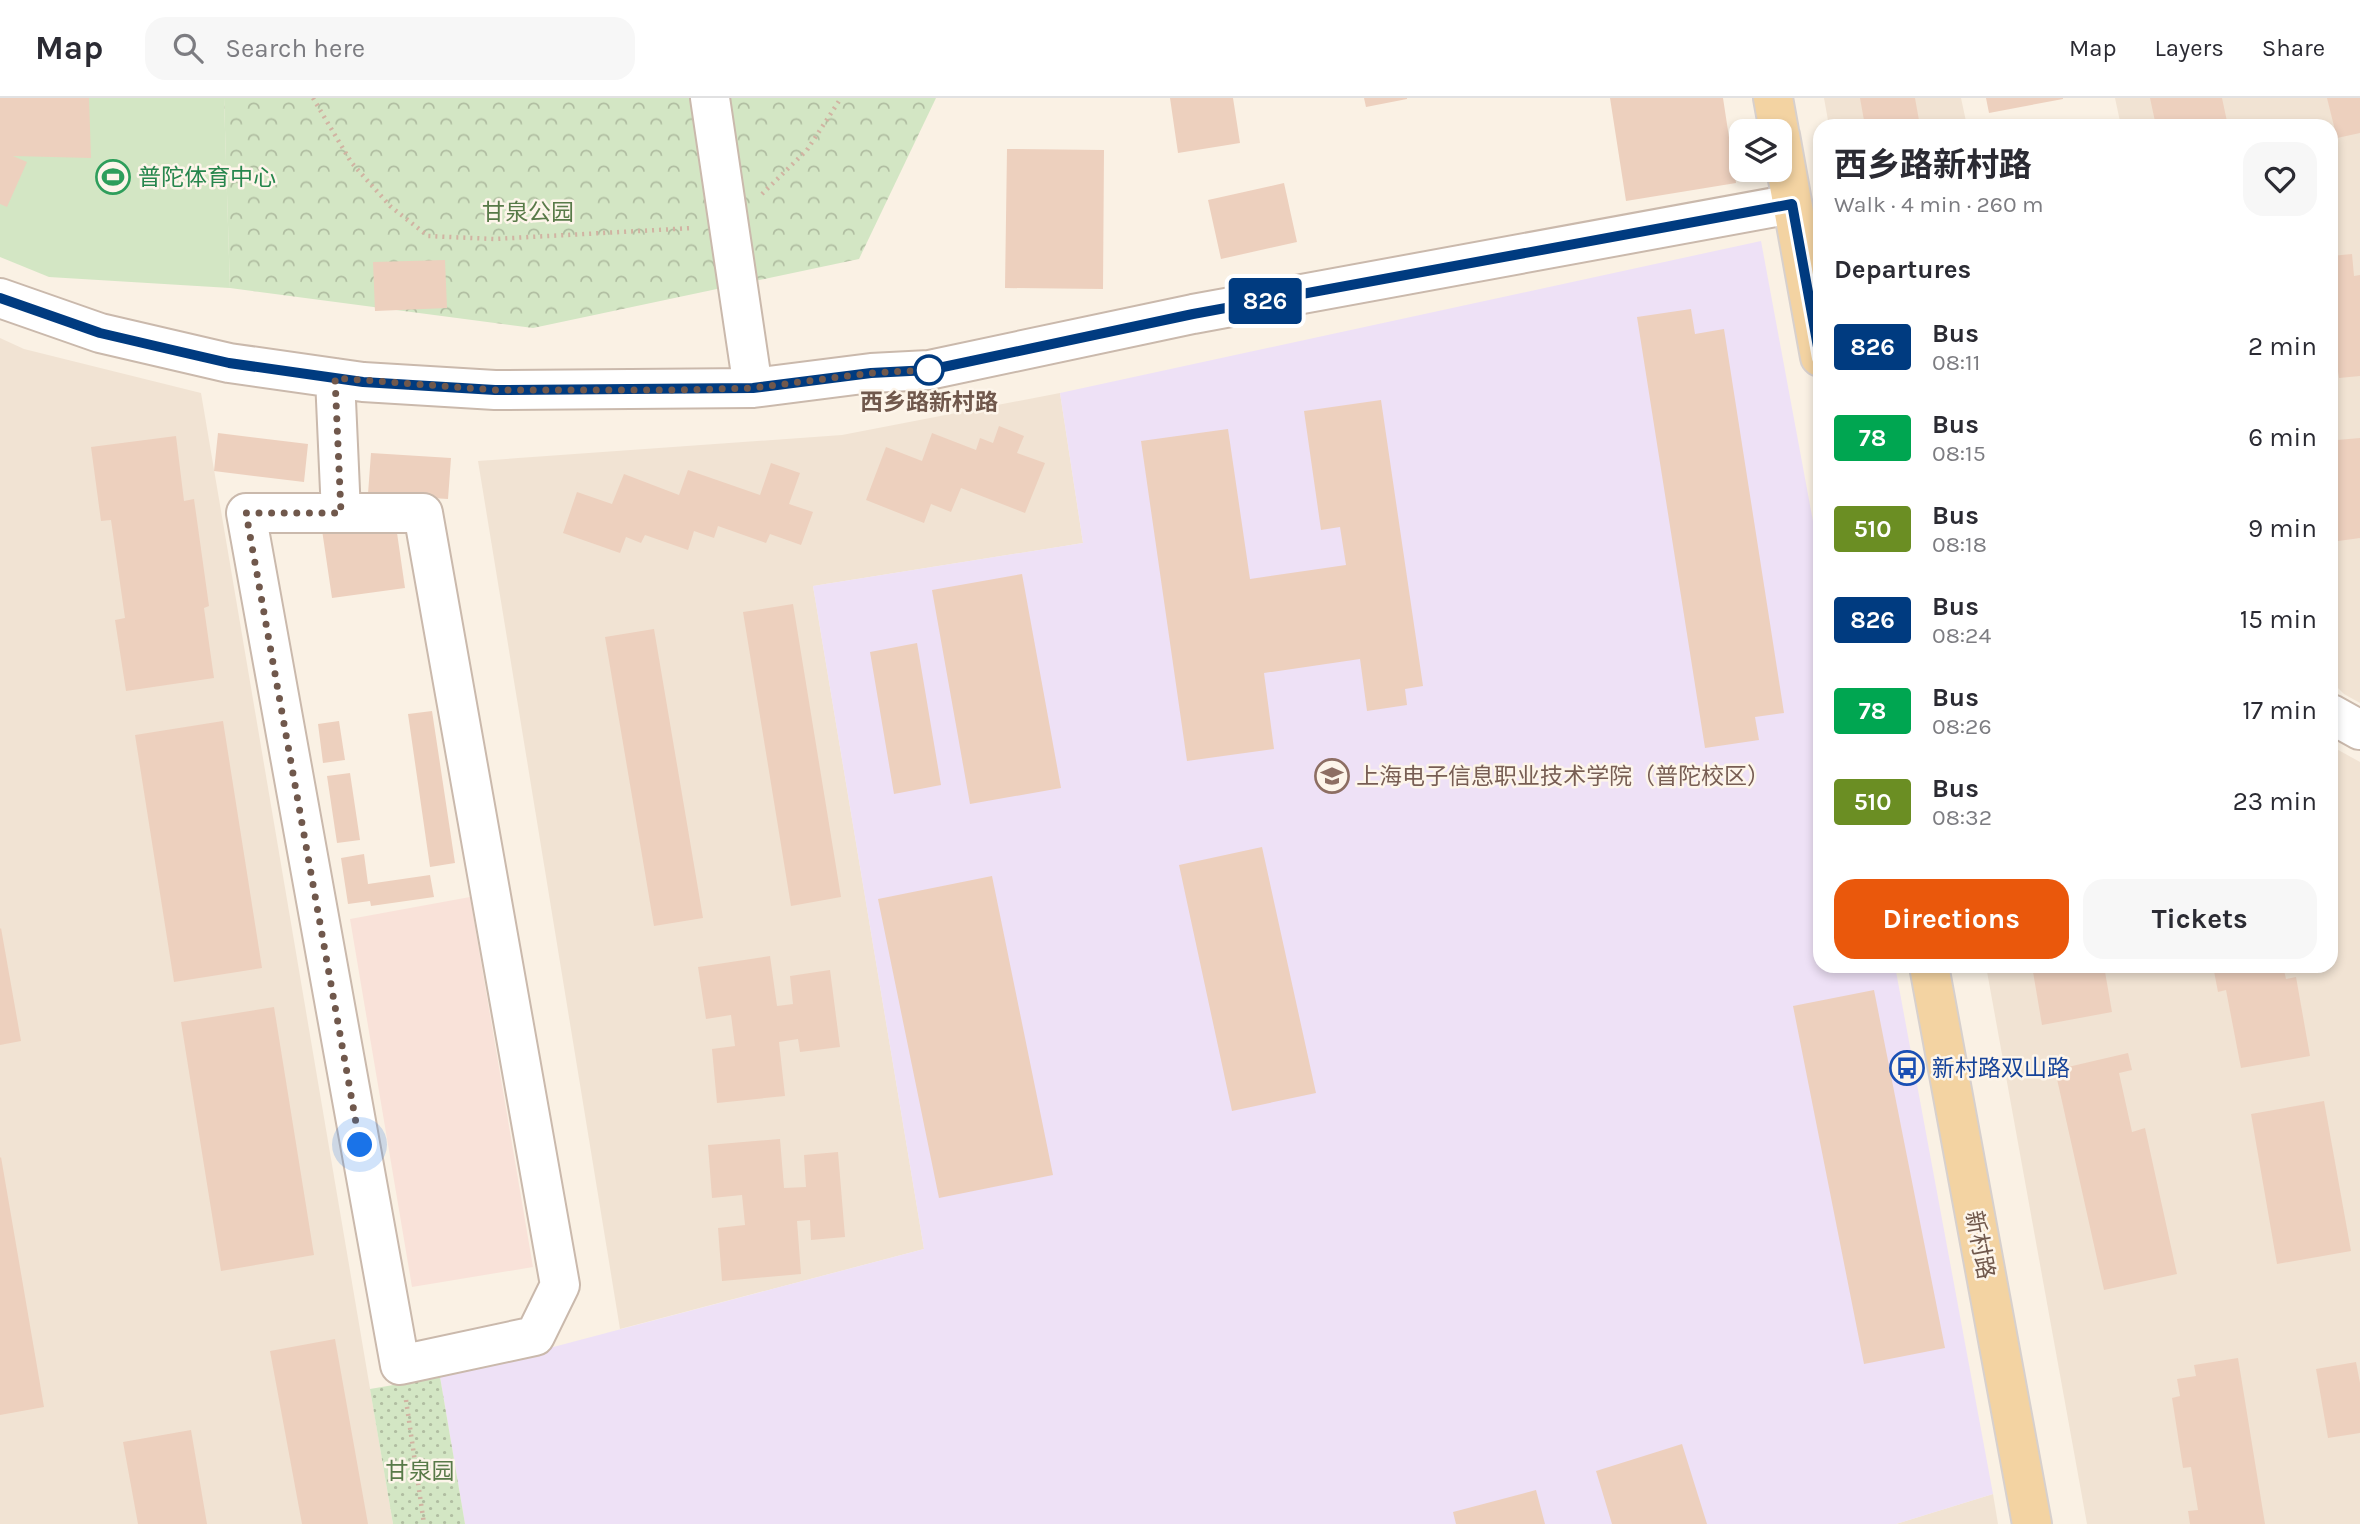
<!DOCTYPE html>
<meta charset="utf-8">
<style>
:root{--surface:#fff;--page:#f7f7f7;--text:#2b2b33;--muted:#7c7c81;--line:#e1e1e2;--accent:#ea580c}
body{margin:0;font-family:Karla,"Noto Sans SC",sans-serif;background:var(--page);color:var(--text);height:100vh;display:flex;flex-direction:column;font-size:26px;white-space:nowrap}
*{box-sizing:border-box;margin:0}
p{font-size:23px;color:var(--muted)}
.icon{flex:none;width:38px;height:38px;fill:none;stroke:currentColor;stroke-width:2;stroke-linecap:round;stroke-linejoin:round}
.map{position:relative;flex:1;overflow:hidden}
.details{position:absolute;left:1813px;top:21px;width:525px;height:854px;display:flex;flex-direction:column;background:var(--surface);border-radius:21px;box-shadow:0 4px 10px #0003}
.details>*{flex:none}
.badge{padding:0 14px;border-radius:5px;font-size:24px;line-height:46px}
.buttons{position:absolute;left:1729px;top:21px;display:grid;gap:14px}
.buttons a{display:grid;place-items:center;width:63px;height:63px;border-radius:14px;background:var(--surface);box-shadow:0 4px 10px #0003;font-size:35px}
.you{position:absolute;width:35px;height:35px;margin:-18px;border:5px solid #fff;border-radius:50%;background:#1a73e8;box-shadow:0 0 0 10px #1a73e833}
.map>.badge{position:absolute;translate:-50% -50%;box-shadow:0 0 0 4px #fff}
h2{padding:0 21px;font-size:26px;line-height:63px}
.round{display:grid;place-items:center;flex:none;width:74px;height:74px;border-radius:21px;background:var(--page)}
.overview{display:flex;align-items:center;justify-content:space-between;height:119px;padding:0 21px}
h1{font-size:33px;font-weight:700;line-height:52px}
.cta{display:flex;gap:14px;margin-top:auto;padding:14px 21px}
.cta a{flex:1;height:80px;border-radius:21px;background:var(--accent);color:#fff;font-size:28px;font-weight:700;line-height:80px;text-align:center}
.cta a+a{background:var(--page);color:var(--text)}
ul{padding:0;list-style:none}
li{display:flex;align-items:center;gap:21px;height:91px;padding:0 21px}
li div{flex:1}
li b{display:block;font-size:26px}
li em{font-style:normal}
li .badge{min-width:77px;font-weight:700;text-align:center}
header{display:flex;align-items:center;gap:42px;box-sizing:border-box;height:98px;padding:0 35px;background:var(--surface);border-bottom:2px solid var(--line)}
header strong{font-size:33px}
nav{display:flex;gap:38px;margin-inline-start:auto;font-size:24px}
.search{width:490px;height:63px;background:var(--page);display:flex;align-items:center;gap:18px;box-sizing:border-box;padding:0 24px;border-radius:21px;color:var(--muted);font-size:26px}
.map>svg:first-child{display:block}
.residential{fill:#f1e3d3}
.commercial{fill:#f9e2d9}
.education{fill:#eee1f6}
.grass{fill:url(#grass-dots)}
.park{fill:url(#park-crowns)}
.pitch{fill:#d3e6c4}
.building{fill:#edd0be}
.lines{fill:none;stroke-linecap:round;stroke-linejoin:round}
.minor-casing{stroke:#cab9ac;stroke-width:42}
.major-casing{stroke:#d7d0cd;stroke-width:42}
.path{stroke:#d1b3a2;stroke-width:4.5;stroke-dasharray:2 5;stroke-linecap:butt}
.minor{stroke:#fff;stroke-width:38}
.major{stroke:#f3d3a2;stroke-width:38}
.line-casing{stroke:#fff;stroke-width:16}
.line{stroke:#003b80;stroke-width:10}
.walk{stroke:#70584c;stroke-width:7;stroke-dasharray:0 12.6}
.stop-dot{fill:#fff;stroke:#003b80;stroke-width:3.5}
.labels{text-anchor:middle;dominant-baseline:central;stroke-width:5;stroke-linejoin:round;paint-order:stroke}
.leisure-label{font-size:23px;fill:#27864d;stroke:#fdf5ea;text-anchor:start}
.park-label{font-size:23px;fill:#587a48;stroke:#fdf5ea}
.stop-label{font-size:23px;font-weight:bold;fill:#70584c;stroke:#fdf5ea}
.education-label{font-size:23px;fill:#785e54;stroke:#fdf5ea;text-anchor:start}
.transit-label{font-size:23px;fill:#164399;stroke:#fdf5ea;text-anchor:start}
.street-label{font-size:23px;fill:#70584c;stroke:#fdf5ea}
</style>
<header>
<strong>Map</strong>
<div class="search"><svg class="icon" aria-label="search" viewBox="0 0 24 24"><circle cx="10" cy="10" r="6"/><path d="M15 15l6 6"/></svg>Search here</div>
<nav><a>Map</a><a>Layers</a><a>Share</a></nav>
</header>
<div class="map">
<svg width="2360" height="1426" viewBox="0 0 2360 1426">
<defs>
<pattern id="grass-dots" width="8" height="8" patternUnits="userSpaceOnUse" patternTransform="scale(1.75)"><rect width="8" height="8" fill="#d3e6c4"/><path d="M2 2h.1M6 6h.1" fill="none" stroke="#b0bda1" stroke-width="1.8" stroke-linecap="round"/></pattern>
<pattern id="park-crowns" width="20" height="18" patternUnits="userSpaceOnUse" patternTransform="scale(1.75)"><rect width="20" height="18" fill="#d3e6c4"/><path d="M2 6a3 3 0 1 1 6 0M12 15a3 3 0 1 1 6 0" fill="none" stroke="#b0bda1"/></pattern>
</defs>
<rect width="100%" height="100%" fill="#faf1e4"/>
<path class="residential" d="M1824 0H1961L1967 28H1829Z
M2115 0H2360V605L2344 596 2331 583V28H2121Z
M0 240 24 251 201 295 393 1426H0Z
M1060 295 1083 445 813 488 924 1151 620 1231 478 363 842 337Z
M2331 648 2360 664V1426H2087L1986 868H2331Z
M1993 1396 1998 1426H1896Z"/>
<path class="commercial" d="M470 799 533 1169 412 1189 350 821Z"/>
<path class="education" d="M1761 143 1820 461V868H1895L1993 1396 1896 1426H465L440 1279 924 1151 813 488 1083 445 1060 295Z"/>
<path class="grass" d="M440 1279 465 1426H393L370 1291Z"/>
<path class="park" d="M224 0H936L859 161 533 230 230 190Z"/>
<path class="pitch" d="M0 0H224L230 190 49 179 0 159Z"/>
<path class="building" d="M0 0H89L91 60 13 58 27 64 7 109 0 106Z
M1170 0H1233L1240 45 1178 55Z
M1364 0H1407V1L1366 9Z
M1610 0H1723L1736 85 1626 103Z
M1860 0H1915L1920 28H1865Z
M1986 0H2063V1L1989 15Z
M2150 0H2222L2228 28H2156Z
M2327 0H2360V35L2337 40Z
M1007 51 1104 52 1103 191 1005 190Z
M1284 85 1297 144 1221 161 1208 102Z
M2352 156 2354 178 2360 177V278L2339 280 2331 225V158Z
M445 162 447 210 375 213 373 164Z
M1691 211 1695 236 1724 231 1784 615 1755 619 1759 642 1705 650 1637 219Z
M1381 302 1423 588 1405 591 1407 607 1367 613 1360 561 1264 575 1274 651 1187 663 1141 343 1228 331 1250 481 1346 467 1340 429 1321 432 1304 313Z
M2334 320 2337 342 2360 340V440L2331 444V321Z
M999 328 1024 338 1017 355 1045 365 1025 415 961 390 951 414 931 406 924 425 866 402 886 349 922 363 932 335 976 352 980 340 993 345Z
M218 335 308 346 304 384 214 373Z
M176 338 184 403 194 401 209 508 204 510 214 580 126 593 115 522 125 520 111 422 101 423 91 349Z
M371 355 451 360 448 401 368 396Z
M771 365 800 375 789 406 813 414 801 447 770 436 766 445 718 428 714 440 694 433 688 452 645 437 641 445 626 439 620 455 563 435 577 394 612 406 624 376 679 397 688 372 760 397Z
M395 421 405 490 332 500 322 432Z
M1022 476 1061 690 970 706 932 492Z
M793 506 841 799 791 808 743 514Z
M654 531 703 820 654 828 605 539Z
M917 545 941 687 894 696 870 554Z
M432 613 455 765 430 769 408 616Z
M223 623 262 870 174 884 135 637Z
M339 623 345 662 323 665 318 626Z
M350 675 360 742 337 745 327 678Z
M1262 749 1316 995 1232 1013 1179 767Z
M364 756 368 786 430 777 434 799 371 808 370 803 348 806 341 760Z
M992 778 1053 1077 939 1100 878 801Z
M1 830 21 943 0 947V831Z
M770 858 777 908 793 906 790 878 830 872 840 949 800 954 798 941 779 944 785 998 717 1005 712 951 735 948 731 917 706 921 698 869Z
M2032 868H2104L2112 914 2042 927Z
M2213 868H2283L2286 881 2296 879 2310 958 2241 970 2226 892 2218 894Z
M1874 892 1945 1250 1864 1266 1793 908Z
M274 909 314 1157 221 1173 181 924Z
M2128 955 2132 972 2119 975 2132 1034 2145 1030 2177 1176 2104 1192 2055 972Z
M2324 1003 2351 1153 2277 1166 2251 1016Z
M780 1041 784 1090 806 1089 804 1057 838 1054 845 1139 811 1142 810 1122 797 1123 801 1176 722 1183 718 1130 745 1127 742 1097 712 1100 708 1047Z
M1 1059 44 1309 0 1317V1060Z
M335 1241 368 1426H302L270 1253Z
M2238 1260 2265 1426H2190L2188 1413 2198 1412 2191 1369 2183 1370 2172 1300 2180 1298 2177 1281 2196 1278 2194 1267Z
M2356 1264 2360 1285V1335L2328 1340 2316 1271Z
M191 1332 207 1426H138L123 1344Z
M1682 1346 1707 1426H1612L1596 1373Z
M1536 1392 1545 1426H1456L1453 1414Z"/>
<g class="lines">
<g class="minor-casing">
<path id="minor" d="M710 0 753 290
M0 200 100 235 229 265 363 284 495 292 753 290 871 275 929 272 1193 216 1792 106
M335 280 341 415
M246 415H423L560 1187 535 1238 400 1267Z
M2331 616 2360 632"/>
</g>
<g class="major-casing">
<path id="major" d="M1773 0 1779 33
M1780 37 1820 259
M1929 868 2032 1426"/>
</g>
<path class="path" d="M313 0 351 64 390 108 428 138 494 141 693 130
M762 96 807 52 841 0
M406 1302 424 1426"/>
<use href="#minor" class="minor"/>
<use href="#major" class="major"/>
</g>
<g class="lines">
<g class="line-casing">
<path id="line" d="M0 200 100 235 177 253 229 265 363 284 495 292 753 290 871 275 929 272 1193 216 1792 106 1820 260"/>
</g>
<use href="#line" class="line"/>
<path class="walk" d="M360 1047 246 415H341L335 280 495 292H678L753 290 871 275 929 272"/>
</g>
<defs>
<g id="stadium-ring" transform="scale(1.75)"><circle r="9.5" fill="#fdf5ea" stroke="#2e9e5b" stroke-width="1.5"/><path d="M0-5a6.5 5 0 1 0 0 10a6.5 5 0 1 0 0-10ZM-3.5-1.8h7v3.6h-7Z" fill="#2e9e5b"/></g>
<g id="university-ring" transform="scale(1.75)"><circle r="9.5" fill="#fdf5ea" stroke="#8d6e63" stroke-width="1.5"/><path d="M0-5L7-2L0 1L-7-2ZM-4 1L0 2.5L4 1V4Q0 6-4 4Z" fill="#8d6e63"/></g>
<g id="bus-ring" transform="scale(1.75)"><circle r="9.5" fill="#fdf5ea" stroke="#1a4fb4" stroke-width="1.5"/><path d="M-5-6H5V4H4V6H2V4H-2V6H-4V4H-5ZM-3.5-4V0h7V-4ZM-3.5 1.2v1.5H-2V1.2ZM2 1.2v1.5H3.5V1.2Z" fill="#1a4fb4"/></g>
</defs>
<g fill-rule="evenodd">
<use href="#stadium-ring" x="113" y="79"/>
<use href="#university-ring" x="1332" y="678"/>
<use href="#bus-ring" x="1907" y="970"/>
</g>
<circle class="stop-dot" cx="929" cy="272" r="14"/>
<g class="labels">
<g class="leisure-label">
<text x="138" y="79">普陀体育中心</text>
</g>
<g class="park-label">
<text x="528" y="114">甘泉公园</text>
<text x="420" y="1373">甘泉园</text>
</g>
<g class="stop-label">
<text x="929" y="304">西乡路新村路</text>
</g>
<g class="education-label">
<text x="1356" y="678">上海电子信息职业技术学院（普陀校区）</text>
</g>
<g class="transit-label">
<text x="1932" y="970">新村路双山路</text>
</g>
<g class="street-label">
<text transform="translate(1980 1147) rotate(79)">新村路</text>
</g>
</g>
</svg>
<div class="buttons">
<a><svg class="icon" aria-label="layers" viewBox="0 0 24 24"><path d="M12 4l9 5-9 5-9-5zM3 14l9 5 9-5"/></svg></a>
</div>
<div class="you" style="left:360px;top:1047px"></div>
<b class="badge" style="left:1265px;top:203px;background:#003b80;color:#fff">826</b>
<section class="details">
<div class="overview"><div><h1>西乡路新村路</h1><p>Walk · 4 min · 260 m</p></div><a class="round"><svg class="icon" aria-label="heart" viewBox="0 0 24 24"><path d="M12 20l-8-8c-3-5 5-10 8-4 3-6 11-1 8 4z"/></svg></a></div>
<h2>Departures</h2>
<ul>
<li><span class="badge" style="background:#003b80;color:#fff">826</span><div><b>Bus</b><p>08:11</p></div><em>2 min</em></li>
<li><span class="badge" style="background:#00a651;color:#fff">78</span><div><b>Bus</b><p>08:15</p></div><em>6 min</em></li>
<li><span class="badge" style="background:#6b8e23;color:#fff">510</span><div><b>Bus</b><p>08:18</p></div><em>9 min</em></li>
<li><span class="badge" style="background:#003b80;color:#fff">826</span><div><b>Bus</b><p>08:24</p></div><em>15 min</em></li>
<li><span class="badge" style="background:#00a651;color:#fff">78</span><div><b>Bus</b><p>08:26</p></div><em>17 min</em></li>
<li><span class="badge" style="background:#6b8e23;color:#fff">510</span><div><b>Bus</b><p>08:32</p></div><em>23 min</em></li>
</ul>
<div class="cta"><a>Directions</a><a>Tickets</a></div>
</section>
</div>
